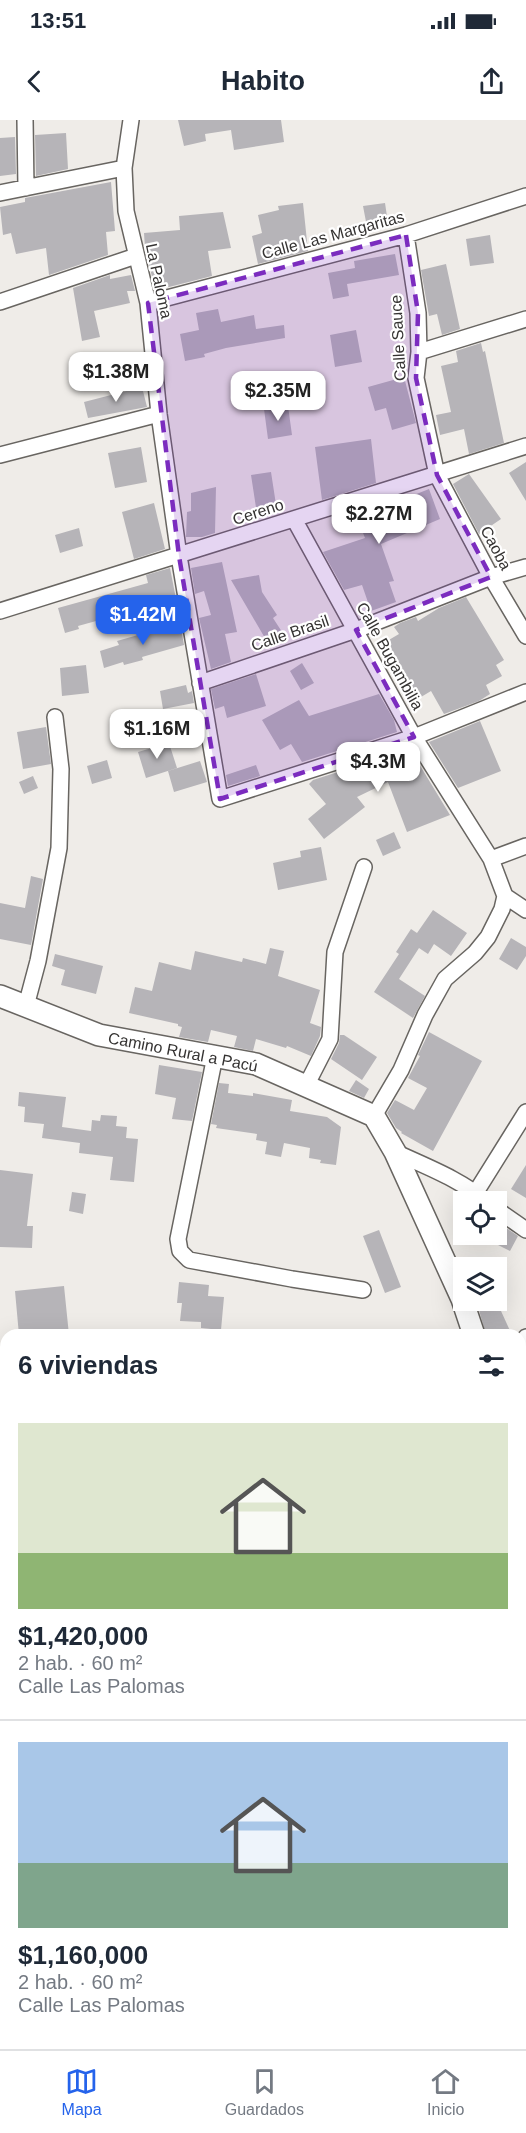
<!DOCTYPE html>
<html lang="es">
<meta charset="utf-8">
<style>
:root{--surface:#fff;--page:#f2f2f3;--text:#1f2937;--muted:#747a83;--line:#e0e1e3;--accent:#2563eb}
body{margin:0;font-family:Helvetica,sans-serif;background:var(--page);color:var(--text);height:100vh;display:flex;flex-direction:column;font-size:22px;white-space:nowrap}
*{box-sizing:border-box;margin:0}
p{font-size:20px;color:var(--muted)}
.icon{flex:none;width:33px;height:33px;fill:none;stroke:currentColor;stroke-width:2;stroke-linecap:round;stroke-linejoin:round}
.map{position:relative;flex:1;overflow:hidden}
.sheet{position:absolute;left:0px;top:1209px;width:526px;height:720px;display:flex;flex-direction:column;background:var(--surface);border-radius:18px 18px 0 0;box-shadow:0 6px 24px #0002}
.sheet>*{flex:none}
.fabs{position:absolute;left:453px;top:1071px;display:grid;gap:12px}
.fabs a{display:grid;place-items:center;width:54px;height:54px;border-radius:0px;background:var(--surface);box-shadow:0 6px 24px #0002;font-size:30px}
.price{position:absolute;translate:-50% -51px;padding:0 14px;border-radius:12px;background:#fff;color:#222;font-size:20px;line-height:39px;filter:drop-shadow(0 2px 3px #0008)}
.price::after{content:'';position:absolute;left:50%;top:36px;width:18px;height:14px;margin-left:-9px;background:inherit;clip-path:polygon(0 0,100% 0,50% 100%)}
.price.current{background:var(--accent);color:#fff}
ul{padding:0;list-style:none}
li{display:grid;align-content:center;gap:12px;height:318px;padding:0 18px}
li+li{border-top:2px solid var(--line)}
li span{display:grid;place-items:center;height:186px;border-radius:0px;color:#555}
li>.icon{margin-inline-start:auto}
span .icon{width:108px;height:108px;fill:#fffc;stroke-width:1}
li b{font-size:26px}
h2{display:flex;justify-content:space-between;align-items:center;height:72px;padding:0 18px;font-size:26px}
.status{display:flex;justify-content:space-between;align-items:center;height:42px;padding:0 30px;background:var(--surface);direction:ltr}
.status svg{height:16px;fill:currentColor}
header{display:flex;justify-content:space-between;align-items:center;height:78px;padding:0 18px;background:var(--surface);font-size:27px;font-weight:600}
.menu{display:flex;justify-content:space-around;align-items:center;height:84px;border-top:2px solid var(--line);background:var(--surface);font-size:16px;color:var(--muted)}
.menu a{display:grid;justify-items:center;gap:3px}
.menu .current{color:var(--accent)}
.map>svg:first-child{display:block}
.building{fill:#b6b4b8}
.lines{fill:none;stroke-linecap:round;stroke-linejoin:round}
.street-casing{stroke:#686561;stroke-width:18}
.secondary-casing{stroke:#686561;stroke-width:24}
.street{stroke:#fff;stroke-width:15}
.secondary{stroke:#fff;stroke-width:21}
.marked{fill:#7b2cbf;fill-opacity:0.2;stroke:#7b2cbf;stroke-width:4.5;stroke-dasharray:12 8;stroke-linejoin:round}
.labels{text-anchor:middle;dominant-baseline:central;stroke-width:4.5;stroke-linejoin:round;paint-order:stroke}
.street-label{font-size:16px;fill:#353332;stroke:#fff}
</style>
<div class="status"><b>13:51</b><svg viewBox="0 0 49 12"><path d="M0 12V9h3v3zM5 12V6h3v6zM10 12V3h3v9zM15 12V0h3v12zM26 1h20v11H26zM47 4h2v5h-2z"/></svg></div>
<header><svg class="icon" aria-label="back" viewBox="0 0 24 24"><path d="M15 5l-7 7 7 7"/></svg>Habito<svg class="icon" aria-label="share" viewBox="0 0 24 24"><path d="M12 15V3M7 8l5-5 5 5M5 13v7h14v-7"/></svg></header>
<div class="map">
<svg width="526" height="1929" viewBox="0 0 526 1929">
<rect width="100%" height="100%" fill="#efece8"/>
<path class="building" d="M178,0H281L284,22L234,30L231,10L205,14L206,21L184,26Z
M66,13L68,49L36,56L35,15Z
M15,17L16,54L0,56V18Z
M111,62L115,111L106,112L108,135L49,155L46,128L16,134L11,113L3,115L0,87L25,82V78Z
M303,83L308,131L258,144L252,116L262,113L258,95L279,90L278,86Z
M385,83L388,103L367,107L363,86Z
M223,92L231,128L208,131L212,156L169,167L155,169L145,128L144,113L180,110L179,96Z
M490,115L494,143L470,146L466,119Z
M395,134L399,155L347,164L349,176L333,179L328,153L355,148L354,141Z
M446,144L460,209L442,215L437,194L429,196L421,150Z
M110,155V159L131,155L135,171H127L130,183L94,191L100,217L82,221L73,168Z
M218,189L221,202L254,195L256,209L284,205L285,218L226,228L204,234L205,237L185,241L180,214L199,210L196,193Z
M356,210L362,242L335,247L330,215Z
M481,223L483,232L485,231L504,323L469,334L464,309L440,315L436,295L451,292L441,246L458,242L456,231Z
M404,257L416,303L392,310L386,288L375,291L368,267Z
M142,267L147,287L88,298L84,282Z
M288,286L292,315L268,319L264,289Z
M371,319L376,363L322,380L315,327Z
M141,327L147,362L115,368L108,333Z
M526,342V381L509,353Z
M271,352L277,391L257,394L251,355Z
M469,354L501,399L479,414L453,364Z
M216,367L215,413L202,417H186L187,392L191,391V373Z
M429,369L440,399L381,424L394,461L389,462L396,482L371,491L362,465L344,470L323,432L365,418L354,390L379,382V386L403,376L404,379Z
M154,383L165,429L134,439L122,392Z
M79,408L83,426L60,433L55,415Z
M222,442L237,512L225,514L231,542L211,549L199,498L211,495L204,471L195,474L191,448Z
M170,448L176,479L78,506L79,509L65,513L58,488L148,463L146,455Z
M259,455L262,472L277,495L273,498L284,515L269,525L231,460Z
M466,477L504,540L496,545L502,556L486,565L490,574L479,581L444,594L431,571L416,580L382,524L399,514L394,507L400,503L416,497L418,501L439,488Z
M180,503L184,525L142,537L143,540L124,545L123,542L104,548L100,531L119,525L117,521Z
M302,543L314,563L301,570L290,551Z
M86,545L89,573L62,576L60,548Z
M256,554L266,586L227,598L224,586L215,589L211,569Z
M186,565L188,573L192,571L194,583L163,589L160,571Z
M379,574L394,600L397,612L302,642L291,624L280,630L262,600L299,580L309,596Z
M480,601L501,651L458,668L429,622Z
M46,607L51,644L23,649L17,612Z
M169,623L177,648L146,658L138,632Z
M410,629L450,695L407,712L388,662L357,677L365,687L324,719L308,699L326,684L309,664L313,660Z
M107,640L112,658L92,664L87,646Z
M200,641L207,662L174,672L168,651Z
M256,645L260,656L228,666L226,655Z
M33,656L38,668L24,674L19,662Z
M394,712L401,728L383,736L376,720Z
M321,727L327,760L278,770L273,743L301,737L300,731Z
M31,756L43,759L31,825L0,819V783L25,788Z
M433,790L467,813L451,836L434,824L428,834L419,828L399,859L425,876L413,898L374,872L399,834L396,832L411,809L417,813Z
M511,818L526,827V836L517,850L499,839Z
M270,828L284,831L278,856L320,870L310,903L321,907L320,916L311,936L287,926L286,928L256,919L253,931L234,927L237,916L211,910L208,922L179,917L182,907L178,906V904L129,893L135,867L152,871L159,842L191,850L195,831L242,842L243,838L266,844Z
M55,834L103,846L96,874L61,865L65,850L52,846Z
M429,912L482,941L433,1031L401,1013L402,1012L396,1008L387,993L395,980L414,990L427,968L408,958L420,936L418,935Z
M340,915H344L377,937L362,960L331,939L339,923Z
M159,945L202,952L192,1001L172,999L176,978L155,974Z
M356,960L369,969L364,978L349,971Z
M219,963L229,964L228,973L253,976V973L292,980L290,991L327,997L341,1007L336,1045L320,1043L321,1040L309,1038L310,1028L284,1023L281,1037L265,1034L267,1022L256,1020L257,1014L216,1008L217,1005L211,1004Z
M19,972L66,977L62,1007L91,1011L92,1000L100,1001L101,995L117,996L116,1006L127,1007L126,1018L138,1019L134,1062L110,1060L113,1037L79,1033L80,1023L42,1018L44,1004L24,1002L25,987L18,986Z
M526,1045V1078L511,1069Z
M0,1050L33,1054L27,1106H33L32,1128L0,1127Z
M72,1072L86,1074L83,1094L69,1091Z
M496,1101L518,1116L510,1131L496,1124Z
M379,1110L401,1167L385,1173L363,1116Z
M179,1162L209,1165L208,1176L224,1177L221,1210L201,1208V1202L180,1201L182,1183H177Z
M64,1166L69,1215H19L15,1171Z
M481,1180H496L512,1215H486L477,1183Z"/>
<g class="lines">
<g class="street-casing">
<path id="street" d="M25,0L26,68
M131,0L124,48L126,91L148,183L159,294L179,436L220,679L414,617L526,572
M0,73L124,48
M406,115L418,193L419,232L416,258L437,355L491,457L526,516
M0,182L136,136
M148,183L406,115L526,76
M419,232L526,199
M0,335L159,294
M294,399L414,617L491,739L505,776L502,789L488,817L475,833L445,859L425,895L401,950L374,996
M0,491L526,326
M200,563L356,510L491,457L526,447
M491,739L526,726
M505,776L526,790
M26,886L38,841L59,728L61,649L55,597
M215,936L178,1119L180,1131L189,1140L292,1159L363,1170
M306,966L330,919L335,832L364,747
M395,1032C427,1047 460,1059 487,1082
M476,1072L526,992
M496,1089L526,1110
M520,1226L526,1217
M520,1259L526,1262"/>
</g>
<g class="secondary-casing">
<path id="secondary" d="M0,876L99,915L256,944L374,996L395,1032L462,1179L474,1215
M380,1929L381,1923"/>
</g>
<use href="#street" class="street"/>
<use href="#secondary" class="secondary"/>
</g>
<path class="marked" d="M406,115L418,193L416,258L437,355L491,457L356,510L414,617L220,679L179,436L148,183Z"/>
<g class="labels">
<g class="street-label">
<text transform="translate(333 115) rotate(-15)">Calle Las Margaritas</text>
<text transform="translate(159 161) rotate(78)">La Paloma</text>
<text transform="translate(398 218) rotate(-93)">Calle Sauce</text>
<text transform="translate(258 392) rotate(-18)">Cereno</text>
<text transform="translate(496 428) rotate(62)">Caoba</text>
<text transform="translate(290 513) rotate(-19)">Calle Brasil</text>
<text transform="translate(390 536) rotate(61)">Calle Bugambilia</text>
<text transform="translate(183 932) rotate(11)">Camino Rural a Pacú</text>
</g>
</g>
</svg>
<div class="fabs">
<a><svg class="icon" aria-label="locate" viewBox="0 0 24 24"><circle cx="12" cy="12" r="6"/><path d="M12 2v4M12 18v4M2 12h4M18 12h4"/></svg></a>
<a><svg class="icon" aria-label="layers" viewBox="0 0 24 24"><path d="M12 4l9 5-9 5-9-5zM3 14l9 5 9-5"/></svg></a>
</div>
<b class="price" style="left:116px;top:283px">$1.38M</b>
<b class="price" style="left:278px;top:302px">$2.35M</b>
<b class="price" style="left:379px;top:425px">$2.27M</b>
<b class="price current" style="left:143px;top:526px">$1.42M</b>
<b class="price" style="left:157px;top:640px">$1.16M</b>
<b class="price" style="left:378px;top:673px">$4.3M</b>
<section class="sheet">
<h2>6 viviendas<svg class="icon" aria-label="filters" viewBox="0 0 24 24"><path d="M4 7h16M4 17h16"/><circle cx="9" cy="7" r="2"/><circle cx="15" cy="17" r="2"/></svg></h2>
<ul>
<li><span style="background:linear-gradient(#dfe7d0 70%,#8fb573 0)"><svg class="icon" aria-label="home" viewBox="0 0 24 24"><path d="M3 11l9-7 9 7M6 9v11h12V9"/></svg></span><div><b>$1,420,000</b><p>2 hab. · 60 m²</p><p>Calle Las Palomas</p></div></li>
<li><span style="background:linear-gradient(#a9c7e8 65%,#7fa58c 0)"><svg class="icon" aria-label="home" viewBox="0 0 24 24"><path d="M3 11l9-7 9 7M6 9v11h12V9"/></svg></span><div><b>$1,160,000</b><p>2 hab. · 60 m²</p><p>Calle Las Palomas</p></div></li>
</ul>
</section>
</div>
<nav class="menu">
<a class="current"><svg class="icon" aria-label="map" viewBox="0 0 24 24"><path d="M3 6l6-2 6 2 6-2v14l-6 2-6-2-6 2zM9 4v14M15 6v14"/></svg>Mapa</a>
<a><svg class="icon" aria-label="saved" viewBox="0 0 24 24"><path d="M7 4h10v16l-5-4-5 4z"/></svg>Guardados</a>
<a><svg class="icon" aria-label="home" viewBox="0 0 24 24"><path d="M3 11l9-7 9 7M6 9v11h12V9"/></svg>Inicio</a>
</nav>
